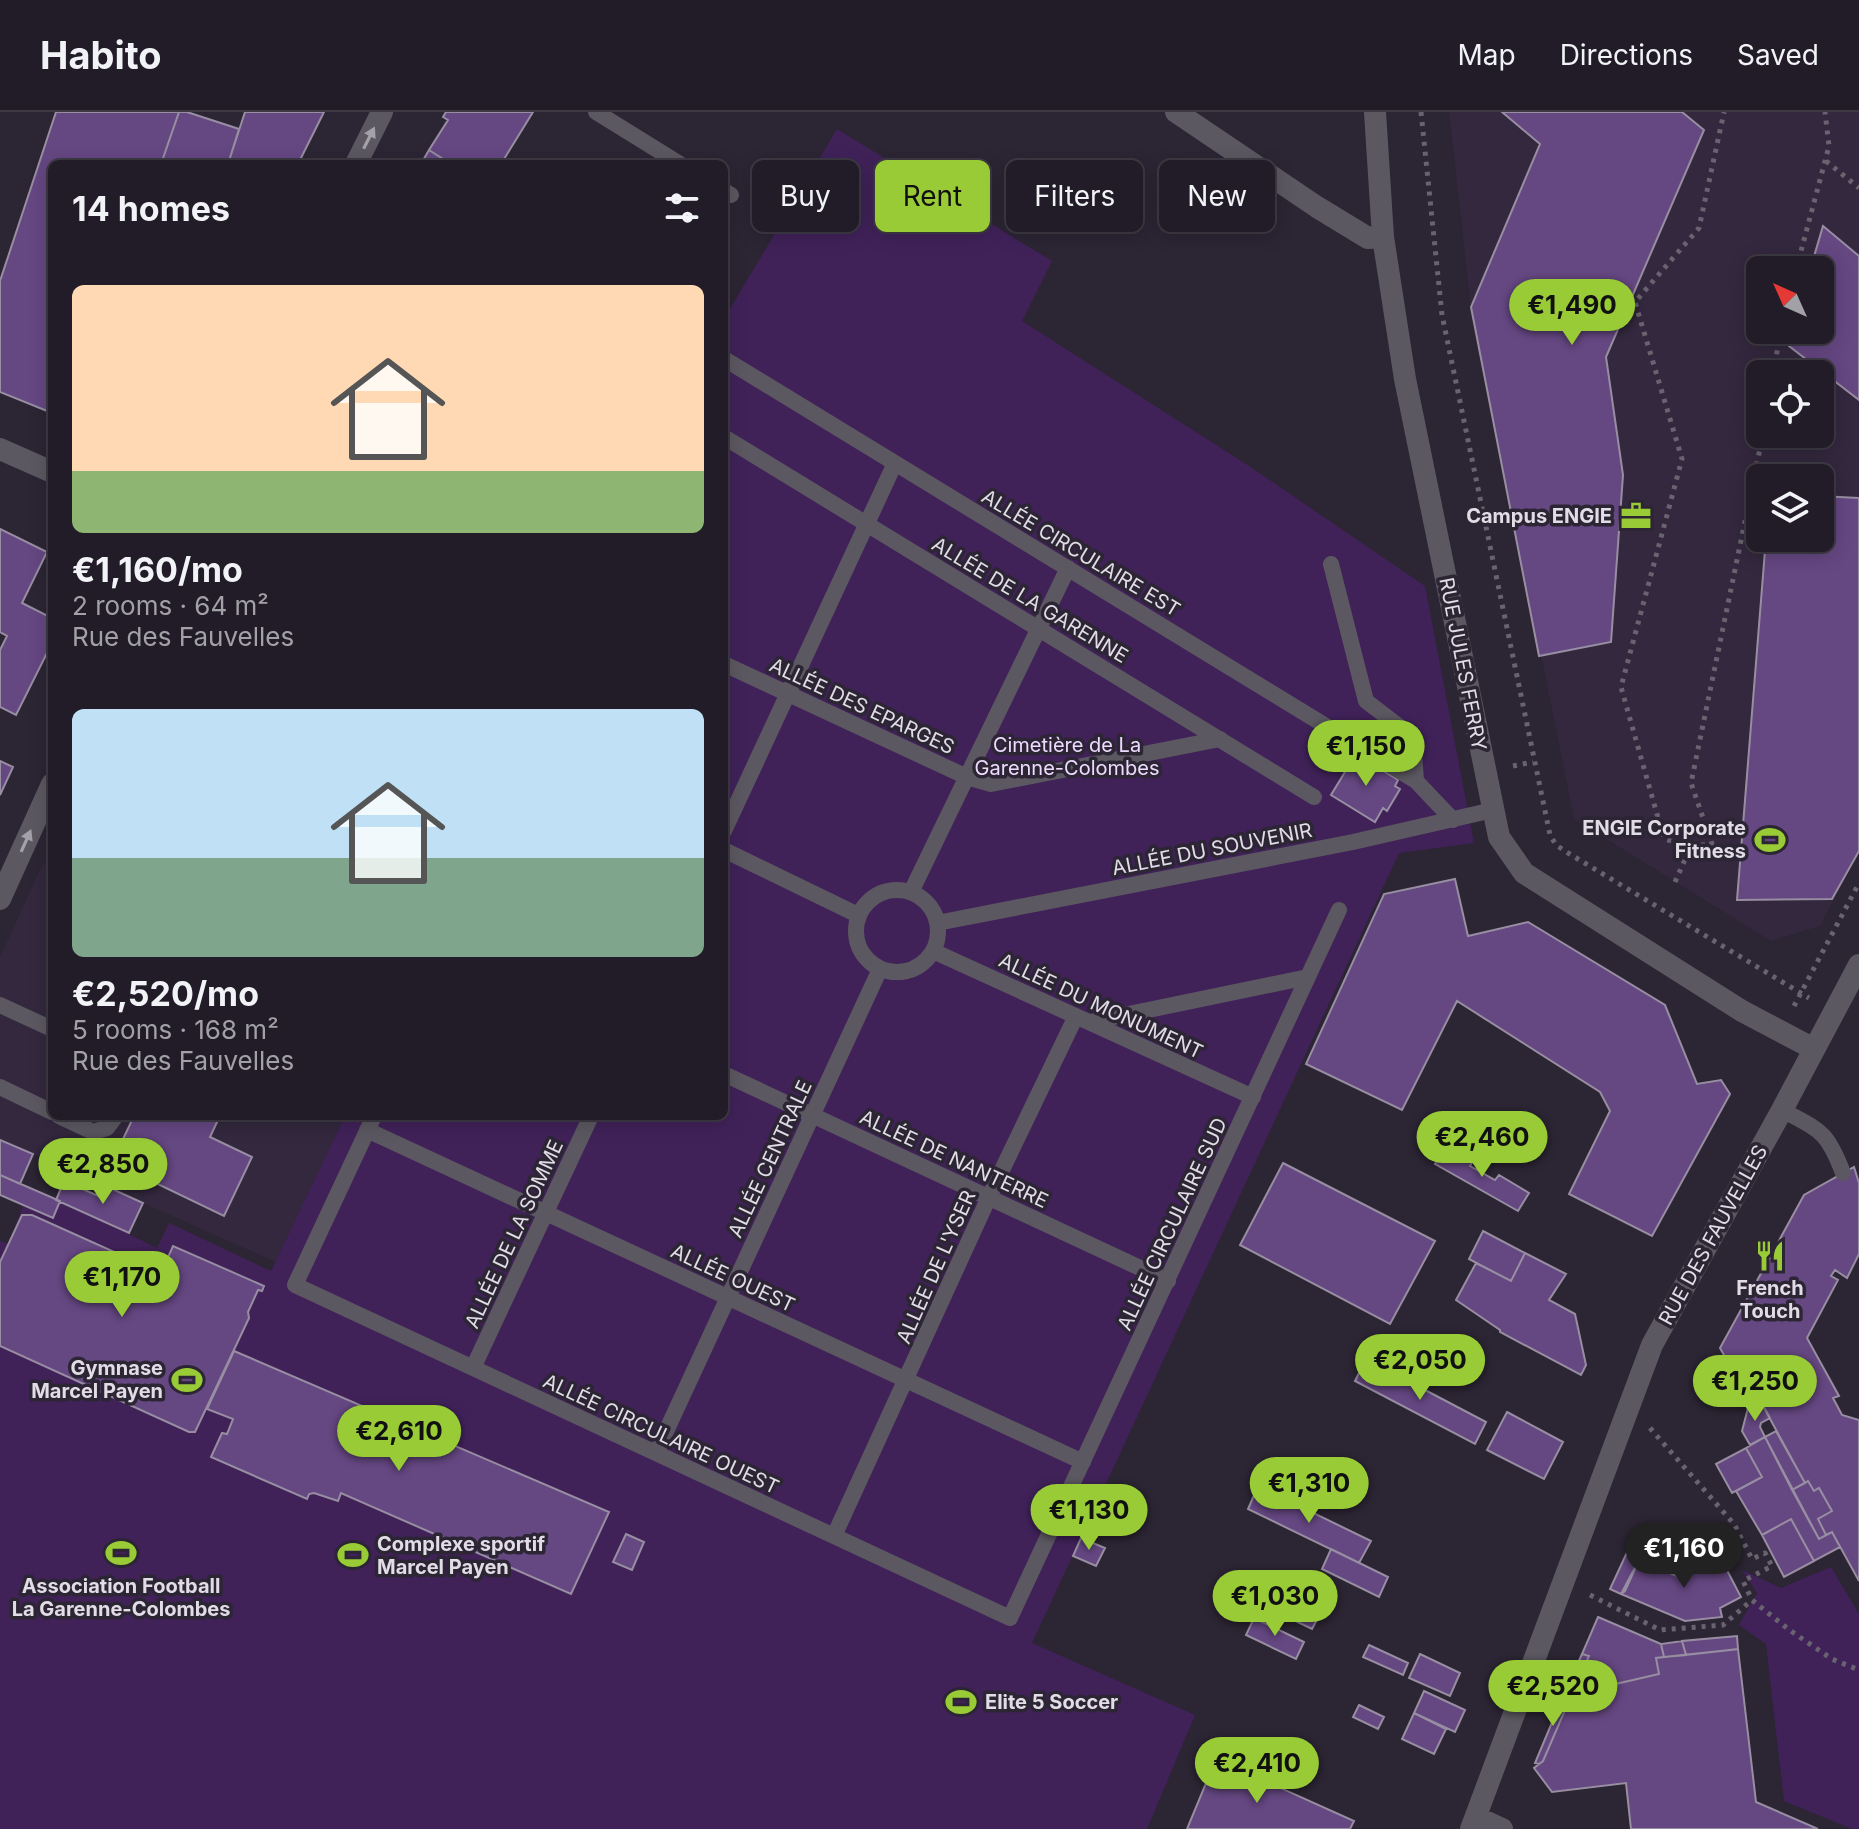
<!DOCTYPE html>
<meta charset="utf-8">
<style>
:root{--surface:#211c27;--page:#2d2933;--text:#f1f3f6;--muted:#a2a1a7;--line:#3e3a44;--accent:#99cb36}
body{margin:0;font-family:Inter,sans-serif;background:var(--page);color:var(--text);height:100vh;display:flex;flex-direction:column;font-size:30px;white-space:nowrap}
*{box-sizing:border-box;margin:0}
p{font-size:26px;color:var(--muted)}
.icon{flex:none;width:44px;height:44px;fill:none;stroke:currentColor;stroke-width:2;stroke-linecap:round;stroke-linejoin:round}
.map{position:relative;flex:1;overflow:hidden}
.drawer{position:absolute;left:48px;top:48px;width:680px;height:960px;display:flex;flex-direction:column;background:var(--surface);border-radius:12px;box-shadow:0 4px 20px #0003,0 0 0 2px var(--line)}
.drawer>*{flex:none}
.guide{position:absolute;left:752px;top:48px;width:760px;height:72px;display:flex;gap:16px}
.needle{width:52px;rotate:315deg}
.controls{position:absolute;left:1746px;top:144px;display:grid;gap:16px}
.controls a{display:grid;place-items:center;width:88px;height:88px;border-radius:12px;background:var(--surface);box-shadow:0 4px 20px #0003,0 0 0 2px var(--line);font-size:40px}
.price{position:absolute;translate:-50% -68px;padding:0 18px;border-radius:28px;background:var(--accent);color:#111;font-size:26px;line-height:52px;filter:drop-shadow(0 2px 4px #0008)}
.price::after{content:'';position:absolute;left:50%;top:48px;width:24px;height:18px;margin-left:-12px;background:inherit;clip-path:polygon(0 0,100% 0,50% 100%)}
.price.current{background:#222;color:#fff}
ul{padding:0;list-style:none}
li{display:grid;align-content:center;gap:16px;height:424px;padding:0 24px}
li span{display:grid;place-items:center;height:248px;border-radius:12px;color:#555}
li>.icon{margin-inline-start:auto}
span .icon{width:144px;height:144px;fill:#fffc;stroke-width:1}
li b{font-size:34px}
h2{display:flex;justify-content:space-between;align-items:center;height:96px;padding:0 24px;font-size:34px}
.pill{padding:0 28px;border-radius:12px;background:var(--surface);box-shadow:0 4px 20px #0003,0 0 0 2px var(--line);font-size:28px;line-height:72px}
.pill.current{background:var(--accent);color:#111}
header{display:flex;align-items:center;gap:48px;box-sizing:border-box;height:112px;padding:0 40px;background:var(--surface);border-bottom:2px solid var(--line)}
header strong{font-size:38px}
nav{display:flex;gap:44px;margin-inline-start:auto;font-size:28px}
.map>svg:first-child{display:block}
.built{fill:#33283e;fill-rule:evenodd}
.green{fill:#402259}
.building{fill:#654782;stroke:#988ea2;stroke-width:2}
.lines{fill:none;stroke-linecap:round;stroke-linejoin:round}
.path{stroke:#696370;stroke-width:5;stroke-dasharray:4 6;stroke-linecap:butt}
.service{stroke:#5c5861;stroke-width:16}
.minor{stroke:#5c5861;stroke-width:22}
.oneway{fill:#a5a1aa}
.labels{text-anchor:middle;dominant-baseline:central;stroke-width:7;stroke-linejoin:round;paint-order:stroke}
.poi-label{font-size:20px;font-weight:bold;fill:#e1dce6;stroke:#2c2534;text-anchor:end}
.street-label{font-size:20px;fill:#e1dce6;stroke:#2c2534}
.park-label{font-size:20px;fill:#ecdbff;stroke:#2c2534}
</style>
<header>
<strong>Habito</strong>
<nav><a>Map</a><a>Directions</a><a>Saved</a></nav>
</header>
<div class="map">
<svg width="1859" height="1717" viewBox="0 0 1859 1717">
<rect width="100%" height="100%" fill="#2c2534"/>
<path class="built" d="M1449,0H1859V739L1820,814L1771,829L1574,707L1471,195ZM1760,158H1820V218H1760ZM1760,262H1820V322H1760ZM1760,366H1820V426H1760Z
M43,751L52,755V1004H345L276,1150L0,1028V845Z"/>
<path class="green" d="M837,17L1052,149L1022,209L1246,352L1425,474L1474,731L1399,741L1032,1531L1195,1603L1147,1717H0V1129L8,1132L23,1094L53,1106L60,1089L157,1136L169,1111L271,1159L345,1004H724V207Z
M1831,1455L1859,1502V1717H1852L1784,1689L1766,1532L1739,1513L1757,1481L1742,1458L1781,1476Z"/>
<path class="building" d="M56,0H179L161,52H52V301L0,280V169Z
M179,0H187L239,17L228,52H161Z
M245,0H324L298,52H228Z
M446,0H533L501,52H451L429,38L448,8L443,5Z
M1502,0H1682L1704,18L1606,245L1623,363L1611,530L1539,544L1471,195L1540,32Z
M429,38L451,52H421Z
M1823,114L1859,144V288L1789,234L1793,218H1820V158H1810Z
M1820,384L1859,386V739L1832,787L1737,788L1766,426H1820Z
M0,417L47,440L22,491L52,506V531L16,603L0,595V538L7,524L0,520Z
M1356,642L1398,668L1395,674L1400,677L1387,699L1383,696L1375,710L1331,683Z
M0,649L13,655L0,683Z
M1455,767L1468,824L1528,810L1665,893L1697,972L1721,968L1730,982L1652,1124L1569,1082L1610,999L1600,980L1457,889L1402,998L1306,952L1384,782Z
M134,1004H167L178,1009L181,1004H209L218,1008L210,1025L252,1045L224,1104L112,1050Z
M0,1028L33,1042L20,1072L0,1063Z
M1447,1033L1473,1049L1470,1054L1495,1068L1499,1063L1529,1081L1518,1099L1435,1052Z
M1283,1051L1435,1129L1390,1212L1240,1133Z
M1854,1055L1859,1071V1142L1847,1166L1835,1158L1831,1164L1838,1168L1807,1226L1839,1284L1833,1286L1842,1303L1859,1308V1469L1832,1420L1826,1423L1818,1407L1832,1399L1819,1376L1814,1379L1808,1369L1805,1371L1757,1283L1749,1288L1720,1236L1804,1083Z
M0,1063L60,1089L53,1106L0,1083Z
M64,1069L103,1086L108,1075L143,1091L129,1121L56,1088Z
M22,1103H32L161,1161L173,1134L264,1174L262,1179L258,1178L248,1200L249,1206L195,1320H189L0,1234V1150Z
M1483,1119L1525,1141L1511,1169L1469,1147Z
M1525,1141L1566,1162L1549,1188L1575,1202L1586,1253L1581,1263L1500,1220V1218L1456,1188L1476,1151L1511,1169Z
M234,1239L609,1400L571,1482L341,1381L338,1389L314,1381L309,1382L307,1387L211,1345L222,1321L227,1322L233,1307L207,1297Z
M1366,1247L1486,1310L1475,1332L1355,1269Z
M1761,1289L1770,1306L1761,1311L1760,1315L1765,1325L1750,1333L1742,1319L1748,1296Z
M1507,1300L1563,1330L1544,1367L1487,1338Z
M1776,1319L1805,1371L1792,1378L1765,1325Z
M1765,1325L1819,1427L1832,1420L1840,1435L1814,1449L1791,1407L1762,1423L1736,1379L1762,1365L1746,1336Z
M1746,1336L1762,1365L1732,1381L1716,1352Z
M1808,1369L1814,1379L1819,1376L1832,1399L1818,1407L1826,1423L1819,1427L1792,1378Z
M1258,1374L1371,1429L1359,1451L1248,1397Z
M1791,1407L1814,1449L1784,1465L1762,1423Z
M626,1422L644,1430L632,1458L613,1450Z
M1081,1426L1105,1436L1096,1454L1073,1444Z
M1629,1436L1677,1456L1674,1463L1639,1448L1625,1479L1621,1482L1610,1477Z
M1331,1437L1388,1465L1379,1485L1322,1457Z
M1719,1443L1741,1485L1720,1496L1722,1505L1685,1509L1621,1482L1639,1448L1679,1465Z
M1296,1478L1325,1493L1312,1517L1283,1503Z
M1598,1505L1661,1532L1664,1545L1656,1546L1659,1562L1572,1582L1589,1544L1582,1542Z
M1254,1506L1304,1530L1296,1547L1246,1523Z
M1737,1524L1738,1537L1686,1543L1682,1529Z
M1682,1529L1686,1543L1664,1545L1661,1532Z
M1369,1533L1408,1551L1403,1563L1363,1545Z
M1738,1537L1756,1690L1818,1717H1631L1626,1671L1552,1680L1534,1656L1543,1649L1572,1582L1659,1562L1656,1546Z
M1420,1542L1460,1561L1450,1584L1409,1566Z
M1582,1542L1589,1544L1572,1582L1563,1584Z
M1424,1579L1465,1598L1455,1620L1414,1601Z
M1572,1582L1543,1649L1539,1652L1535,1651L1563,1584Z
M1359,1593L1384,1605L1378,1617L1353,1605Z
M1414,1601L1446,1617L1434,1642L1402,1627Z
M1216,1647L1354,1709L1350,1717H1187Z"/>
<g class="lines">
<path class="path" d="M1421,0L1442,203L1550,723L1556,733L1568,741L1809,886
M1826,49L1859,76
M1796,158L1829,34L1825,0
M1773,262L1781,218
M1513,654L1533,650
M1691,734L1712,732L1691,671L1763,322
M1675,770L1691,734L1664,727L1621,575L1682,347L1635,190L1699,116L1724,0
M1794,894L1859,771
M1650,1316L1734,1412L1752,1447L1765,1441L1772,1454L1743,1469L1752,1488L1788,1517L1832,1547L1859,1558
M1590,1483L1660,1518L1723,1513L1752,1488"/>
<path class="service" d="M596,0L680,52
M724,79L731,83
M724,252L726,248L1416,669L1453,708
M724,325L1314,685
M1331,452L1366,589L1413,625L1416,669
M724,552L967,665L991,672L1220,627
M724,719L895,351
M724,738L858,803
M856 819a41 41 0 1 1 82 0a41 41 0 1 1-82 0Z
M911,780L1068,456
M937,811L1353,730L1493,698
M933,839L1253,985
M0,893L52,917
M1090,910L1308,865
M724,962L1168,1169
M0,975L52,1000
M1782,998C1821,1019 1827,1019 1843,1061
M59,1004L93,1020L107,1016L116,1004
M374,1004L295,1173L1010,1506L1339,798
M367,1018L1083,1350
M473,1256L591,1004
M656,1341L880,857
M834,1424L989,1085L1076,904"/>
<path class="minor" d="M1176,0L1317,95L1368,126L1383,125
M1375,0L1383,125L1405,267L1499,725L1524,761L1742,899L1814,937
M356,52L382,0
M0,337L52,360
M0,787L52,672
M1476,1705L1502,1717
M1471,1717L1652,1233L1782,998L1859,853"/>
</g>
<defs><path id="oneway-solid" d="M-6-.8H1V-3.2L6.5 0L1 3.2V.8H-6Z" transform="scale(2)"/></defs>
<g class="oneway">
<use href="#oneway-solid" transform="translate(369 26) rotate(-63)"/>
<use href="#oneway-solid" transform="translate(26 729) rotate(-66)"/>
</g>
<defs>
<g id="office-bare" transform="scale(2.4)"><path d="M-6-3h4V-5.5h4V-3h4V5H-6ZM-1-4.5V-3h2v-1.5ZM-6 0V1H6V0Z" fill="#99cb36" stroke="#2c2534" stroke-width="2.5" paint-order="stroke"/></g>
<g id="stadium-bare" transform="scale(2.4)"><path d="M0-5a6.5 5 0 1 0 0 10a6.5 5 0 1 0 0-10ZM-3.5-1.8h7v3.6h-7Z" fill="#99cb36" stroke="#2c2534" stroke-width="2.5" paint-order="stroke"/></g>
<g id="restaurant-bare" transform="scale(2.4)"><path d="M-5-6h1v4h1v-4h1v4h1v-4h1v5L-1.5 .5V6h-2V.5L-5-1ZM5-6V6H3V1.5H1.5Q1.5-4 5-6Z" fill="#99cb36" stroke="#2c2534" stroke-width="2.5" paint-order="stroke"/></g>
</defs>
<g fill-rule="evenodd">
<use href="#office-bare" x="1636" y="404"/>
<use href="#stadium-bare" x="1770" y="728"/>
<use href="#restaurant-bare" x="1770" y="1144"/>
<use href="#stadium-bare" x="187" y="1268"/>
<use href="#stadium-bare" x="121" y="1441"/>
<use href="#stadium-bare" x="353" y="1443"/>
<use href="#stadium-bare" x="961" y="1590"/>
</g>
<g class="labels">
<g class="poi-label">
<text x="1612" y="404">Campus ENGIE</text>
<text x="1746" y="716">ENGIE Corporate<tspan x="1746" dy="23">Fitness</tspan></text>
<text x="1770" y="1176" text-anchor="middle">French<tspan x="1770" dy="23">Touch</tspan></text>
<text x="163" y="1256">Gymnase<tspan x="163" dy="23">Marcel Payen</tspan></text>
<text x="377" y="1432" text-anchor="start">Complexe sportif<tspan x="377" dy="23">Marcel Payen</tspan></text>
<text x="121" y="1474" text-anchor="middle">Association Football<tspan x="121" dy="23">La Garenne-Colombes</tspan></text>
<text x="985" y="1590" text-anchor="start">Elite 5 Soccer</text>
</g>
<g class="street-label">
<text transform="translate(1081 441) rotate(31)">ALLÉE CIRCULAIRE EST</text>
<text transform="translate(1030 488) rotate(31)">ALLÉE DE LA GARENNE</text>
<text transform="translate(1463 552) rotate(79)">RUE JULES FERRY</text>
<text transform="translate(862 594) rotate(25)">ALLÉE DES EPARGES</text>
<text transform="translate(1212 737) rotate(-11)">ALLÉE DU SOUVENIR</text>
<text transform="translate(1101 894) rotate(25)">ALLÉE DU MONUMENT</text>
<text transform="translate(770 1047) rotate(-65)">ALLÉE CENTRALE</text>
<text transform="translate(954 1047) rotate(25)">ALLÉE DE NANTERRE</text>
<text transform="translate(1172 1112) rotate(-65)">ALLÉE CIRCULAIRE SUD</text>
<text transform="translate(514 1122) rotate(-65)">ALLÉE DE LA SOMME</text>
<text transform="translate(1713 1123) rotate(-61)">RUE DES FAUVELLES</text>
<text transform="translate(936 1155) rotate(-66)">ALLÉE DE L'YSER</text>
<text transform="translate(733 1166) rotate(25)">ALLÉE OUEST</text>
<text transform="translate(661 1322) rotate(25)">ALLÉE CIRCULAIRE OUEST</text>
</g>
<g class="park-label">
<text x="1067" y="633">Cimetière de La<tspan x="1067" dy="23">Garenne-Colombes</tspan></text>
</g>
</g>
</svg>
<div class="controls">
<a><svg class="needle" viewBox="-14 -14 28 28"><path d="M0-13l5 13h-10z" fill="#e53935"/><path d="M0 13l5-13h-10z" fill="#a2a1a7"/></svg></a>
<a><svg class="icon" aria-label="locate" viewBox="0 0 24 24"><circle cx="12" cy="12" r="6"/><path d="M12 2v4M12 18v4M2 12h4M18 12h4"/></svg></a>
<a><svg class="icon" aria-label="layers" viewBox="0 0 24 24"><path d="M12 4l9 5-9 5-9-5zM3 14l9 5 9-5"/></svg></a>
</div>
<b class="price" style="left:1572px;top:235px">€1,490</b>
<b class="price" style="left:1366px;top:676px">€1,150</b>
<b class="price" style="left:1482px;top:1067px">€2,460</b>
<b class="price" style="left:103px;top:1094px">€2,850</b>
<b class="price" style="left:122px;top:1207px">€1,170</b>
<b class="price" style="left:1420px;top:1290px">€2,050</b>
<b class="price" style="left:1755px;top:1311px">€1,250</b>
<b class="price" style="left:399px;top:1361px">€2,610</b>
<b class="price" style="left:1309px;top:1413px">€1,310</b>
<b class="price" style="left:1089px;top:1440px">€1,130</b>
<b class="price current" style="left:1684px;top:1478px">€1,160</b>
<b class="price" style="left:1275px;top:1526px">€1,030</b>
<b class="price" style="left:1553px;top:1616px">€2,520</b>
<b class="price" style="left:1257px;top:1693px">€2,410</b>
<div class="guide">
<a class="pill">Buy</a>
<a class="pill current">Rent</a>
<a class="pill">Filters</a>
<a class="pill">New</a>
</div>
<section class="drawer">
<h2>14 homes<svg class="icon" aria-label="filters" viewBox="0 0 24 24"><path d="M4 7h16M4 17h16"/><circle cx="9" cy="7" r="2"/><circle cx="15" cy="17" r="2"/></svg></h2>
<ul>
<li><span style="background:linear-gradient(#ffd9b3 75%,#8fb573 0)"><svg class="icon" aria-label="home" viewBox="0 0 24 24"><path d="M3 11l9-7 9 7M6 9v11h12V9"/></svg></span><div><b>€1,160/mo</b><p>2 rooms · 64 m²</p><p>Rue des Fauvelles</p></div></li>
<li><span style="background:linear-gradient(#bfe0f5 60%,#7fa58c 0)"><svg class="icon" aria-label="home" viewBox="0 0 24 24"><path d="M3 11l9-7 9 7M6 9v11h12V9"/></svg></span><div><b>€2,520/mo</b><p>5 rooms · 168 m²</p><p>Rue des Fauvelles</p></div></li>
</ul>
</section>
</div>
